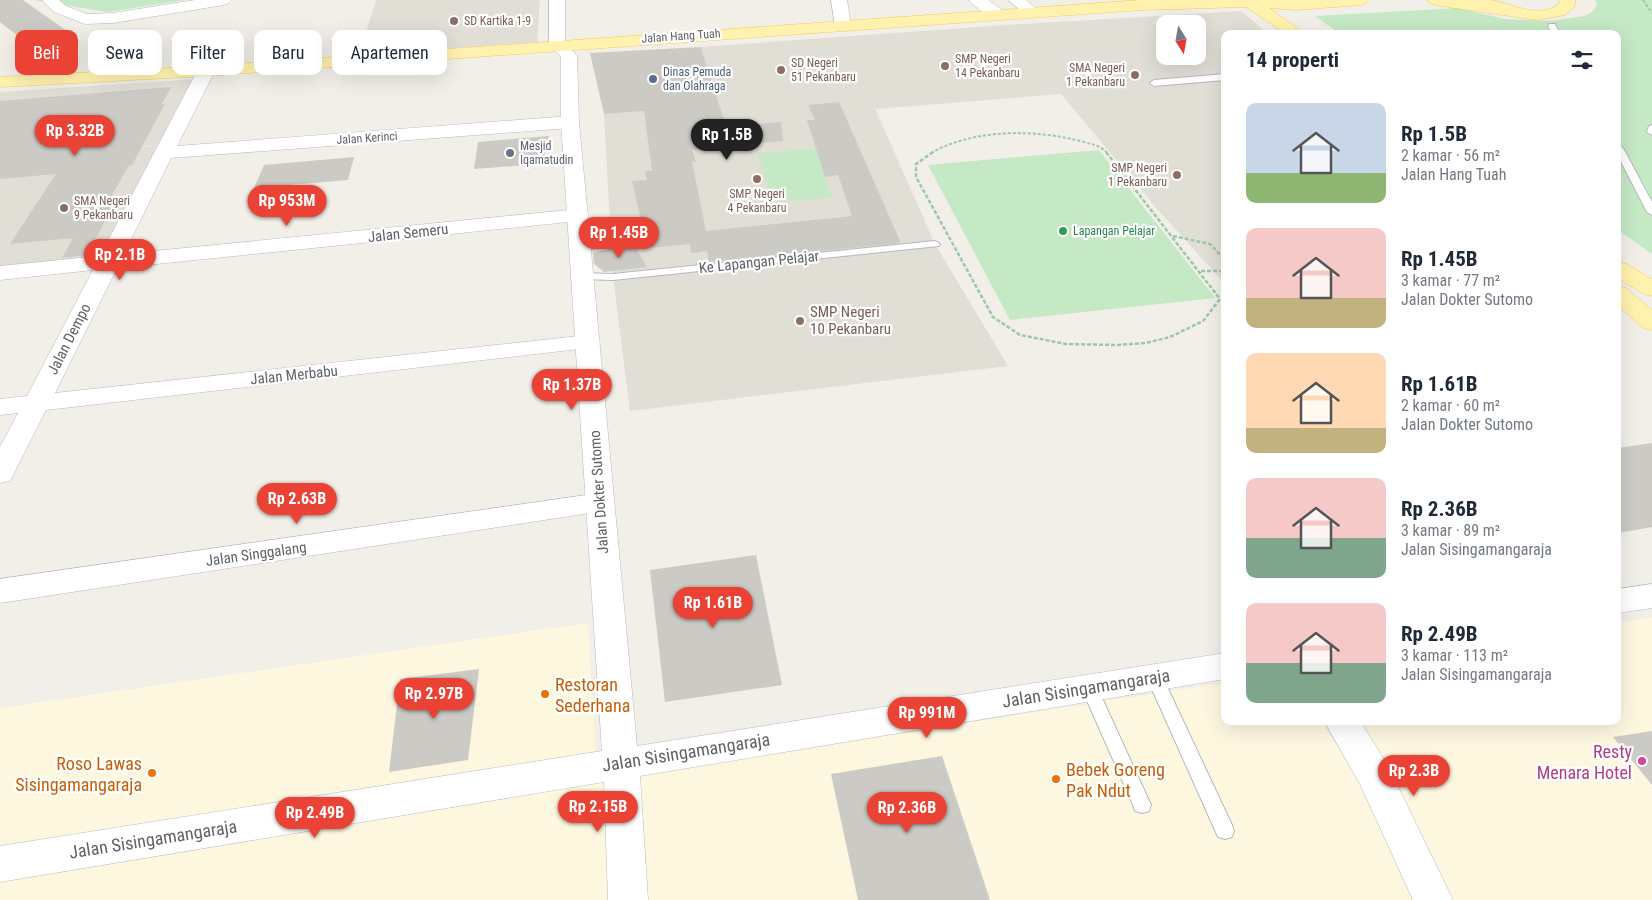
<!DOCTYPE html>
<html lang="id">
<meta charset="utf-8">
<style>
:root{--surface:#fff;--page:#f2f2f3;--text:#1f2937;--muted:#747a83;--accent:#ea4335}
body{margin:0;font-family:"Roboto Condensed",sans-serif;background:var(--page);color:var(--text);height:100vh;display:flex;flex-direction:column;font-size:19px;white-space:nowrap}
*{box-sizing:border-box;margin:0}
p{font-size:16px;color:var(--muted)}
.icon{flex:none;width:28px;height:28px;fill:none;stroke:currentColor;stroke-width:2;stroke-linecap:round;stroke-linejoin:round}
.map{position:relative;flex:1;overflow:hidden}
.details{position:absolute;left:1221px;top:30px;width:400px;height:695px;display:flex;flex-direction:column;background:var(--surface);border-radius:10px;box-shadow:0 5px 20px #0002}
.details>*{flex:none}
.banner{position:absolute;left:15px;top:30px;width:475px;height:45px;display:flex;gap:10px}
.needle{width:32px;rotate:169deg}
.fabs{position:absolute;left:1156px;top:15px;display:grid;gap:10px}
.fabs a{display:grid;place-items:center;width:50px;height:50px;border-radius:10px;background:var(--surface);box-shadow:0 5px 20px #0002;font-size:25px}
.price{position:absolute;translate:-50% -42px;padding:0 11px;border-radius:18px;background:var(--accent);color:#fff;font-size:16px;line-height:32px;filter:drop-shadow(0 1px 2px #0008)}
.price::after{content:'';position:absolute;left:50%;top:30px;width:15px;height:11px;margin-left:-8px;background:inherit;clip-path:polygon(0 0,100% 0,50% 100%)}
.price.active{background:#222;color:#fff}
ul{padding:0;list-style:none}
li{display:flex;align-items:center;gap:15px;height:125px;padding:0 25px}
li span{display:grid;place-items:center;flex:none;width:140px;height:100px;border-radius:10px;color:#555}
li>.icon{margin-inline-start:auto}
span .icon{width:60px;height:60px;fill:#fffc;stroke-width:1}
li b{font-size:21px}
h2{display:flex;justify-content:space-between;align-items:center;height:60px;padding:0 25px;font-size:21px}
.tag{padding:0 18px;border-radius:10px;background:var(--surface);box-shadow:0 5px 20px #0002;font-size:18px;line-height:45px}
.tag.active{background:var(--accent);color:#fff}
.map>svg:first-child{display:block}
.commercial{fill:#fef7e0}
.education{fill:#e1ded6;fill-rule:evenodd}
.green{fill:#c5e8c5}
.building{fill:#cccac5}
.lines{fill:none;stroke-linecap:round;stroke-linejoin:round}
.lane-casing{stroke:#b5b8bc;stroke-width:2}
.street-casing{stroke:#b5b8bc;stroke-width:1}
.secondary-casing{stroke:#b6babf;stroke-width:1}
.primary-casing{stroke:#f2c960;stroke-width:1}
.path-far1{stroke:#9cc7a9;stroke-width:2;stroke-dasharray:3 2;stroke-linecap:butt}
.path{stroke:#9cc7a9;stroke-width:2.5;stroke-dasharray:4 2;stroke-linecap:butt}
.lane{fill:#fff;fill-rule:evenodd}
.street{fill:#fff;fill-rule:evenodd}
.secondary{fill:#fff;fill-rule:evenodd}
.primary{fill:#fff2af;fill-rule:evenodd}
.education-dot{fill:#8d6e63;stroke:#fff;stroke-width:2}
.service-dot{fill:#5c6f8a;stroke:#fff;stroke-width:2}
.worship-dot{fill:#6b7280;stroke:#fff;stroke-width:2}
.leisure-dot{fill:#2e9e5b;stroke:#fff;stroke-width:2}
.food-dot{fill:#e8710a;stroke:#fff;stroke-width:2}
.hotel-dot{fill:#d1479c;stroke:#fff;stroke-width:2}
.labels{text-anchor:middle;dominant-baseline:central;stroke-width:4.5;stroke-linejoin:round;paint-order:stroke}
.far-education-label{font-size:12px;fill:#785e54;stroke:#fff;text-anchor:start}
.far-street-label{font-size:12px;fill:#5f6368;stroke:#fff}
.far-service-label{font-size:12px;fill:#4e5e75;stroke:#fff;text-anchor:start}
.far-worship-label{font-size:12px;fill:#5b616d;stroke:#fff;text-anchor:start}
.far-leisure-label{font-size:12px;fill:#27864d;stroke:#fff;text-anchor:start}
.street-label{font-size:15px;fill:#5f6368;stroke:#fff}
.education-label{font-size:15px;fill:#785e54;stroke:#fff;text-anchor:start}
.near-food-label{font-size:18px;fill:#c56008;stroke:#fff;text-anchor:start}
.near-street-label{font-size:18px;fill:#5f6368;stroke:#fff}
.near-hotel-label{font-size:18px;fill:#b23c85;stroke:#fff;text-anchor:end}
</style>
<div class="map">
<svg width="1652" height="900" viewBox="0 0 1652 900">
<rect width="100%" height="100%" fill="#f1efe8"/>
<path class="commercial" d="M1652,617V900H0V708L588,623L597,780L1225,683V721H1618V623Z"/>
<path class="education" d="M376,0H540L537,42L359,55Z
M1241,11L1268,34H1225V284L1158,210L1061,94L876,109L872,102L935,244L1008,366L630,411L613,277L604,114L719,105L701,47L1006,25ZM1165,24H1198V56H1165Z
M199,79L167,144L0,157V92Z
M161,145L103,257L0,266V160Z"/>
<path class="green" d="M33,0H185L107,12Z
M1595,0H1652V254L1618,230V34H1340L1315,16L1458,8L1505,19L1550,21L1585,16L1592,12L1597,5Z
M816,149L832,198L772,201L758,153Z
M1099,150L1215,298L1010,320L928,165Z"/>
<path class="building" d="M0,0H23L68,32L27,43L0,22Z
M701,47L726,127L781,122L783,141L692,150L696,162H692L706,231L852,216L838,175L825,177L807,120H815L808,105L839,102L901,243L709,262L707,251L691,253L690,244L639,249L634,225H642L632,181L647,180L645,171H652L644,111L604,114L590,53Z
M171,87L162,104H165L132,165H129L111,197L116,200L87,255L62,258L73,238L10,244L56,174L0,179V101Z
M549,136L542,164L474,169L478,142Z
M354,157L348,180L254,188L264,165Z
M633,243L647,267L604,272L594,264L593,253Z
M1652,443V527L1618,533V448Z
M756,555L782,685L665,702L650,570Z
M479,669L468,760L389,772L400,679Z
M1652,731V785L1613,737Z
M942,756L990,900H858L831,774Z"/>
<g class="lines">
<g class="lane-casing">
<path id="lane" d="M1549,24H1555L1560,34H1552L1548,26Z
M1225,74V80L1154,86L1150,83L1154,80Z
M1652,125V135L1647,132L1649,126Z
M1618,145L1623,148L1652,202V215L1647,212L1618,156Z
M935,241L940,244L939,246L613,280L582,279L576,276L582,273L613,274Z
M1155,671L1161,673L1163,678L1232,825L1234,831L1232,837L1225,839L1218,837L1147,678L1149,673Z
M1089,680L1095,682L1097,687L1151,805L1149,811L1142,813L1135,811L1133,805L1081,687L1083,682Z"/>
</g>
<g class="street-casing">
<path id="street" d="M42,0H59L66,6L87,14L113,13L195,0H232L229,3L224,5L113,23L85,24L54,12Z
M831,0H847L851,25L849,28H837L835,25Z
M969,0H988L1008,14L1006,17C994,20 976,9 969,0Z
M1008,0H1026L1040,12L1038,15H1026Z
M206,66L212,67L215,71L177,146L570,116L577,118L579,122L577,126L570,128L171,158L124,254L578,209L585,211L589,215L585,219L578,221L117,268L55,393L588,335L597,337L600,342L597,347L46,410L10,481L0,483V447L18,413L0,415V399L27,396L93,270L0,280V266L100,256L197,71L200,67Z
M600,493L610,496L614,503L610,510L0,603V579Z
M1324,721H1360L1387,764L1453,900H1413L1360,784Z"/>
</g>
<g class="secondary-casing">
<path id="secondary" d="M549,0H565V43L577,56L579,122L637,746L1225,653V679L640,776L648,900H608L604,782L0,882V846L602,751L561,122V57L549,44Z
M1652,584V608L1618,613V589Z"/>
</g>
<g class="primary-casing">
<path id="primary" d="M1142,0H1369L1366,3L1361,5L1296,10L1269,8L1305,34H1286L1246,7L1142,10L206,76L0,87V77L206,66Z
M1427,0C1446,0 1473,0 1491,0C1513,4 1538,19 1559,4V0H1575V6L1565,15L1537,20L1435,5L1430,3Z
M1618,262L1626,264L1652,279V296L1644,294L1618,278Z
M1618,286L1626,288L1652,310V330L1643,328L1618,305Z"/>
</g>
<path class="path-far1" d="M1643,0L1652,13
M931,153C973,129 1034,129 1080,141C1091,144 1100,145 1107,153"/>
<path class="path" d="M933,152L916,164V177L993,317L1020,335L1066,344L1116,345L1146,343L1170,337L1203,321L1220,299L1106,152
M1173,236L1210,244L1225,260
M1201,271H1225"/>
<use href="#lane" class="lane"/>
<use href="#street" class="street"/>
<use href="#secondary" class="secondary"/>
<use href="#primary" class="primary"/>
</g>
<g class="education-dot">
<circle cx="454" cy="21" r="5"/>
<circle cx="945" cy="66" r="5"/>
<circle cx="781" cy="70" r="5"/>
<circle cx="1135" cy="75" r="5"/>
<circle cx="1177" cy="175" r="5"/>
<circle cx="757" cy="179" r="5"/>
<circle cx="64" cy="208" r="5"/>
<circle cx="800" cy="321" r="5"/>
</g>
<circle class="service-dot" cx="653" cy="79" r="5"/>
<circle class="worship-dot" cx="510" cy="153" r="5"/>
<circle class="leisure-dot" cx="1063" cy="231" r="5"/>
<g class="food-dot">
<circle cx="545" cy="694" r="5"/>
<circle cx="152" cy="773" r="5"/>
<circle cx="1056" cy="779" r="5"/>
</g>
<circle class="hotel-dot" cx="1642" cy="761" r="5"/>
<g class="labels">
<g class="far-education-label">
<text x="464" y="21">SD Kartika 1-9</text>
<text x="955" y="59">SMP Negeri<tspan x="955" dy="14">14 Pekanbaru</tspan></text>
<text x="791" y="63">SD Negeri<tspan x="791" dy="14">51 Pekanbaru</tspan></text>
<text x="1125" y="68" text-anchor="end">SMA Negeri<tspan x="1125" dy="14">1 Pekanbaru</tspan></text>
<text x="1167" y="168" text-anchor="end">SMP Negeri<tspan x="1167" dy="14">1 Pekanbaru</tspan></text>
<text x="757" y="194" text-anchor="middle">SMP Negeri<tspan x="757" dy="14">4 Pekanbaru</tspan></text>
<text x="74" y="201">SMA Negeri<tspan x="74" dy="14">9 Pekanbaru</tspan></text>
</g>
<g class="far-street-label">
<text transform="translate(681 36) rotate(-4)">Jalan Hang Tuah</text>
<text transform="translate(367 138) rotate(-4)">Jalan Kerinci</text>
</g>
<g class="far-service-label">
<text x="663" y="72">Dinas Pemuda<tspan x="663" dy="14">dan Olahraga</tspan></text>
</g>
<g class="far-worship-label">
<text x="520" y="146">Mesjid<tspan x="520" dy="14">Iqamatudin</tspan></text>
</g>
<g class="far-leisure-label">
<text x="1073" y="231">Lapangan Pelajar</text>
</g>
<g class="street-label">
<text transform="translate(408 233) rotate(-6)">Jalan Semeru</text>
<text transform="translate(759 262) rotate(-6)">Ke Lapangan Pelajar</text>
<text transform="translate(69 339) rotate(-63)">Jalan Dempo</text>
<text transform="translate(294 375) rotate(-6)">Jalan Merbabu</text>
<text transform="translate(599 492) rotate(-94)">Jalan Dokter Sutomo</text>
<text transform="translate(256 554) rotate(-8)">Jalan Singgalang</text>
</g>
<g class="education-label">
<text x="810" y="312">SMP Negeri<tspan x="810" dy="17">10 Pekanbaru</tspan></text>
</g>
<g class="near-food-label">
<text x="555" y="684">Restoran<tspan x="555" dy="21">Sederhana</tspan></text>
<text x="142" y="763" text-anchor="end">Roso Lawas<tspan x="142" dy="21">Sisingamangaraja</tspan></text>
<text x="1066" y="769">Bebek Goreng<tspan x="1066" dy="21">Pak Ndut</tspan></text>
</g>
<g class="near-street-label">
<text transform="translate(1086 688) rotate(-9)">Jalan Sisingamangaraja</text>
<text transform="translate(686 752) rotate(-9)">Jalan Sisingamangaraja</text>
<text transform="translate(153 839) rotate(-9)">Jalan Sisingamangaraja</text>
</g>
<g class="near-hotel-label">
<text x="1632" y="751">Resty<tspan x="1632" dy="21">Menara Hotel</tspan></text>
</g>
</g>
</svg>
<div class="fabs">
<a><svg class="needle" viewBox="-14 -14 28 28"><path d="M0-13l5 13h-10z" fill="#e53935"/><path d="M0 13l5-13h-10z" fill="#747a83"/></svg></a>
</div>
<b class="price" style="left:75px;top:157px">Rp 3.32B</b>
<b class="price active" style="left:727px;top:161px">Rp 1.5B</b>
<b class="price" style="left:287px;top:227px">Rp 953M</b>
<b class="price" style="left:619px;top:259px">Rp 1.45B</b>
<b class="price" style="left:120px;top:281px">Rp 2.1B</b>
<b class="price" style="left:572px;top:411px">Rp 1.37B</b>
<b class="price" style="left:297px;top:525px">Rp 2.63B</b>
<b class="price" style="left:713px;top:629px">Rp 1.61B</b>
<b class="price" style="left:434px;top:720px">Rp 2.97B</b>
<b class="price" style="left:927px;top:739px">Rp 991M</b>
<b class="price" style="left:1414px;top:797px">Rp 2.3B</b>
<b class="price" style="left:598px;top:833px">Rp 2.15B</b>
<b class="price" style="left:907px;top:834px">Rp 2.36B</b>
<b class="price" style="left:315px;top:839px">Rp 2.49B</b>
<div class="banner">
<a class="tag active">Beli</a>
<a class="tag">Sewa</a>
<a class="tag">Filter</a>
<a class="tag">Baru</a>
<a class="tag">Apartemen</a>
</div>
<section class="details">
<h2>14 properti<svg class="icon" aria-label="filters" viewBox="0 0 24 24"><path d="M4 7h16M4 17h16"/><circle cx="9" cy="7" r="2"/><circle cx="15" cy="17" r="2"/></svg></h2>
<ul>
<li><span style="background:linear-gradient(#c9d6e8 70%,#8fb573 0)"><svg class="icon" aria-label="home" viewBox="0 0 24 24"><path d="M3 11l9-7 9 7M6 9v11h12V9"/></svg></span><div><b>Rp 1.5B</b><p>2 kamar · 56 m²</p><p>Jalan Hang Tuah</p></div></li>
<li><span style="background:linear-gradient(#f6c9c9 70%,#c2b280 0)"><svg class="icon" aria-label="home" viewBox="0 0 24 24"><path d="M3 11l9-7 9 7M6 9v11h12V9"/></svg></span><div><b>Rp 1.45B</b><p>3 kamar · 77 m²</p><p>Jalan Dokter Sutomo</p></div></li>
<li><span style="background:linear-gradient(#ffd9b3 75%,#c2b280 0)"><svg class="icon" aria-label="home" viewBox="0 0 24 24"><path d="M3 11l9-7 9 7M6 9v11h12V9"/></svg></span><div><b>Rp 1.61B</b><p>2 kamar · 60 m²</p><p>Jalan Dokter Sutomo</p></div></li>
<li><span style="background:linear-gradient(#f6c9c9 60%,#7fa58c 0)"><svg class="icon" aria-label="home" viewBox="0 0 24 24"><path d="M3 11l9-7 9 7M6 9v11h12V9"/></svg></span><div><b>Rp 2.36B</b><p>3 kamar · 89 m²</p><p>Jalan Sisingamangaraja</p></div></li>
<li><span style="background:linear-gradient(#f6c9c9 60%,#7fa58c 0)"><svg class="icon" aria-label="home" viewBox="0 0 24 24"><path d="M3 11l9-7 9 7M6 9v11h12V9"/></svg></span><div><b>Rp 2.49B</b><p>3 kamar · 113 m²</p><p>Jalan Sisingamangaraja</p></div></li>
</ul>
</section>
</div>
